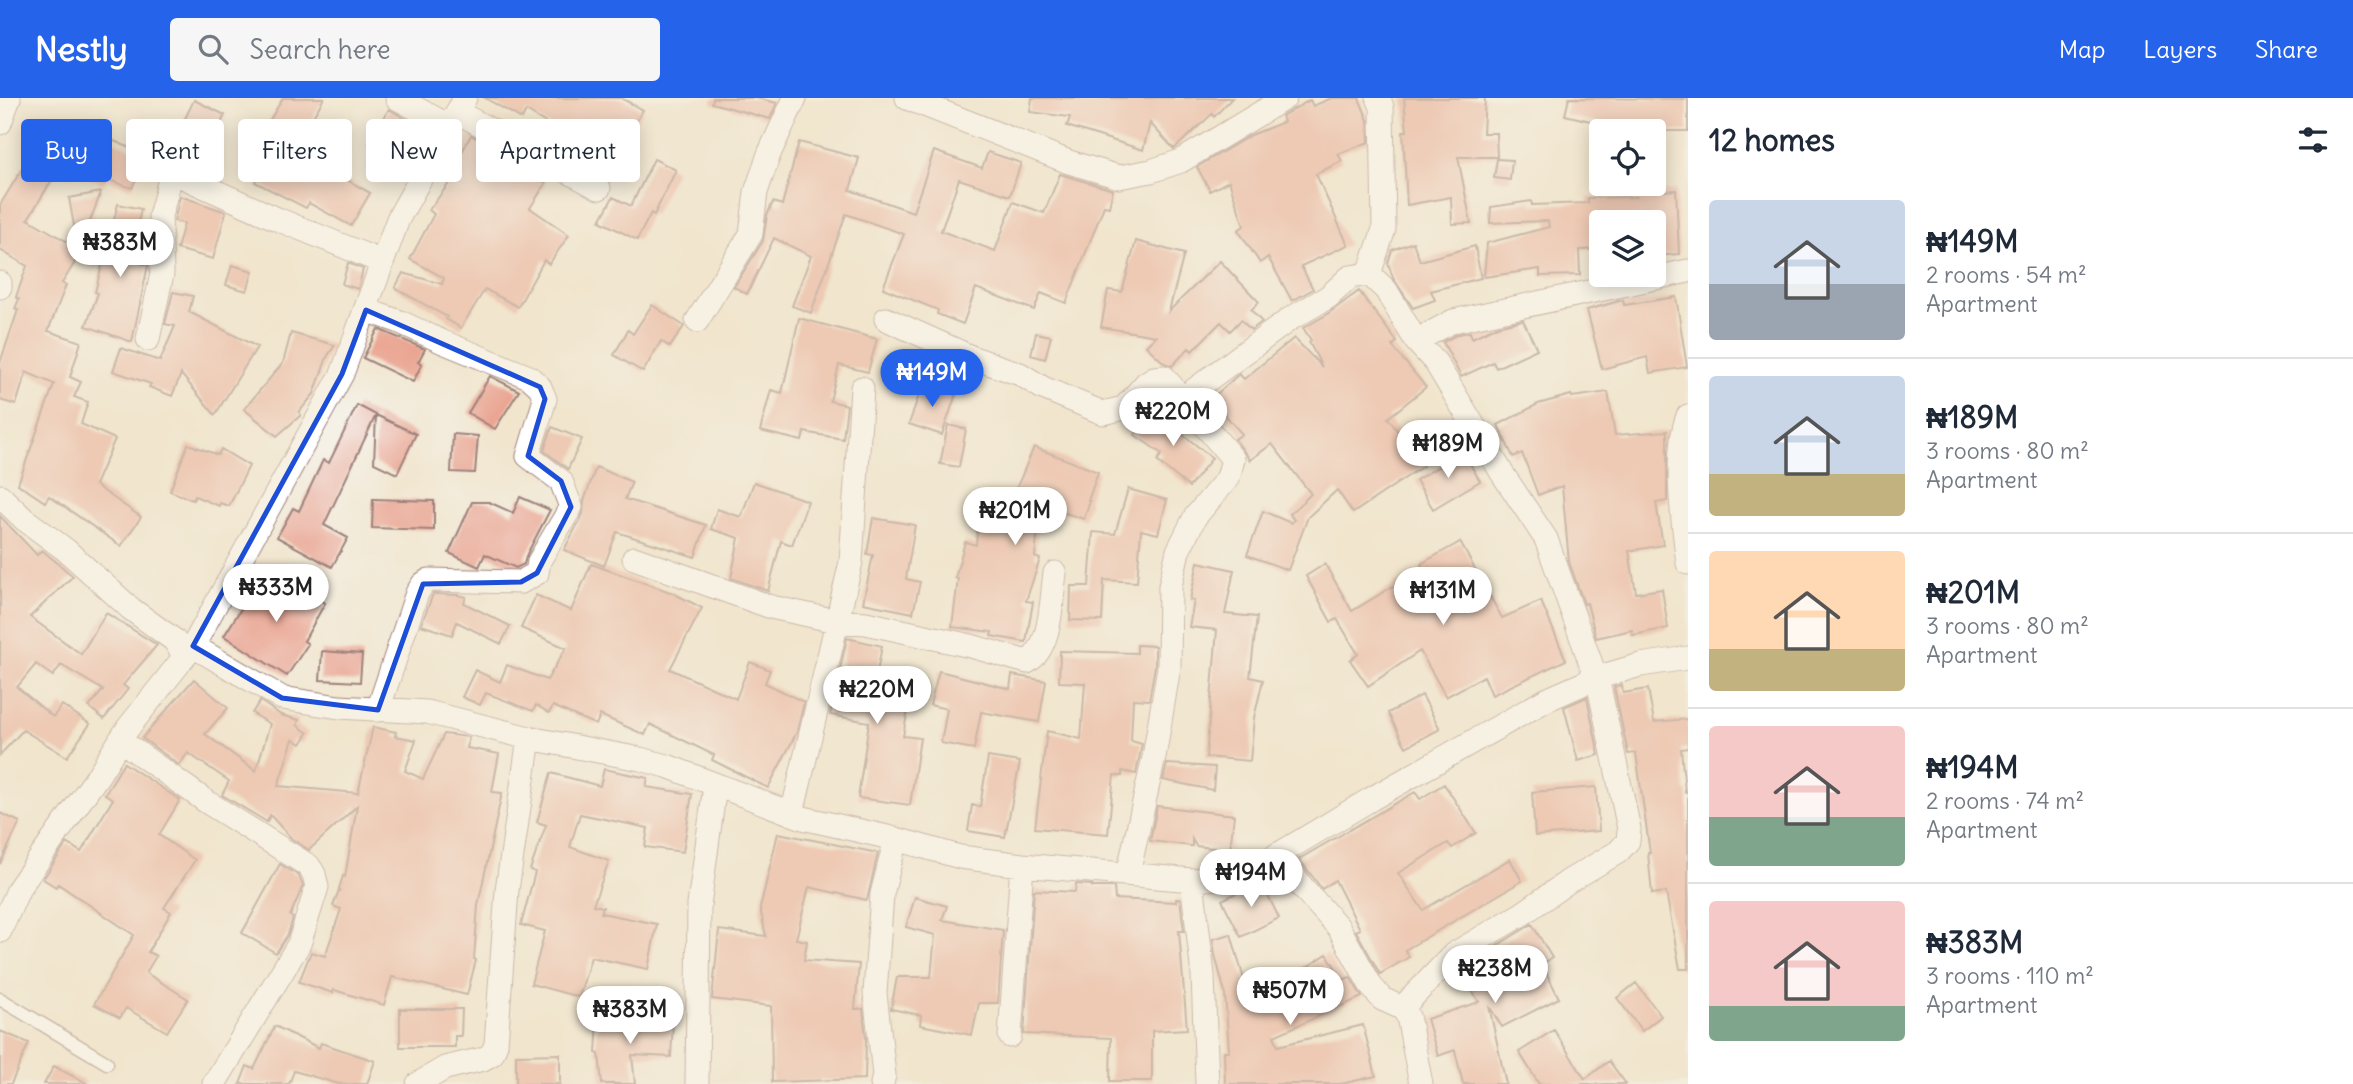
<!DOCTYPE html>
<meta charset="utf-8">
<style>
:root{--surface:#fff;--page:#f6f6f7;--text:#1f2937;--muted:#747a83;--line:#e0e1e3;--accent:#2563eb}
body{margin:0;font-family:Delius,sans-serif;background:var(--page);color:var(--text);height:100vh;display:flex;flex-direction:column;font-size:26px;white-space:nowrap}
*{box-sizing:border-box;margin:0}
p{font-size:23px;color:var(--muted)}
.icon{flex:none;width:38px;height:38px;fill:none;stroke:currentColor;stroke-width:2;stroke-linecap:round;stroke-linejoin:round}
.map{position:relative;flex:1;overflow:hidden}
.sheet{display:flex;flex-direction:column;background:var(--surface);width:665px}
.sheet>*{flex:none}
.guide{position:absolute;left:21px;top:21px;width:665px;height:63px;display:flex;gap:14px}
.buttons{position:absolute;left:1589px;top:21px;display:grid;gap:14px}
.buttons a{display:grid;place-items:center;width:77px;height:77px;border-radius:7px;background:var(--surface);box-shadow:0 4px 18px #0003;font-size:35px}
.price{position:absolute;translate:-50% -60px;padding:0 16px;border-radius:24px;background:#fff;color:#222;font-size:23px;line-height:46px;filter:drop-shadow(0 2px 4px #0008)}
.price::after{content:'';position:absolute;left:50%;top:42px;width:21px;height:16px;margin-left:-10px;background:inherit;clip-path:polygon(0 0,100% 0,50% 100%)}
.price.selected{background:var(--accent);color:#fff}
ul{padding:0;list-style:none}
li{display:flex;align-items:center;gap:21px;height:175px;padding:0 21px}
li+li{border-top:2px solid var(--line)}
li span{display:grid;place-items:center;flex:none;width:196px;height:140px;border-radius:7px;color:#555}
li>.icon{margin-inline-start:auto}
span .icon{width:84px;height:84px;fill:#fffc;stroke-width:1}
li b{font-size:30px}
h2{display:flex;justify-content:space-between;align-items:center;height:84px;padding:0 21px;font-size:30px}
.tag{padding:0 24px;border-radius:7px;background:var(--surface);box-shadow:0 4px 18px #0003;font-size:24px;line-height:63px}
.tag.selected{background:var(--accent);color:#fff}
header{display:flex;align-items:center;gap:42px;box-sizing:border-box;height:98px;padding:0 35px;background:var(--accent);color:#fff}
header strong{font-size:33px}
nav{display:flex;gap:38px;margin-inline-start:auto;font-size:24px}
.search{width:490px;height:63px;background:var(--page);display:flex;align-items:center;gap:18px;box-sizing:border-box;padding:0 24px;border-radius:7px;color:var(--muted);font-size:26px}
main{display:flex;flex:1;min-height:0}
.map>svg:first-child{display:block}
.building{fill:#eaa693}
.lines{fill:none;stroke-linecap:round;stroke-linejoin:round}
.lane-casing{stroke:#9e827c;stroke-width:15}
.street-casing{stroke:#9e827c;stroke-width:25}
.lane{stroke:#fff;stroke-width:12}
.street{stroke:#fff;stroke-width:23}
.marked{fill:none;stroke:#1d4ed8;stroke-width:5;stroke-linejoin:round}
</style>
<header>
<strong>Nestly</strong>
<div class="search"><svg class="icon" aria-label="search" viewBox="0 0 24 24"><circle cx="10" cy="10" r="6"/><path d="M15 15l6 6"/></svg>Search here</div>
<nav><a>Map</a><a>Layers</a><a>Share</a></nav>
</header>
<main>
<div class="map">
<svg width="1688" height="986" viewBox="0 0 1688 986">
<rect width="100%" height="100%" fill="#f6f6f2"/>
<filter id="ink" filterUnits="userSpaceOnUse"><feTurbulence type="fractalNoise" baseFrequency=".0143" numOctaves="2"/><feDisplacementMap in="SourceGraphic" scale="14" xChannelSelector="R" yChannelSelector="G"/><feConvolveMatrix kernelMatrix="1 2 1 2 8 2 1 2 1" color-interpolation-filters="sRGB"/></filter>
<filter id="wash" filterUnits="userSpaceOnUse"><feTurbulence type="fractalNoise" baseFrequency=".00686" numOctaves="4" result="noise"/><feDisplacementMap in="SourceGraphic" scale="28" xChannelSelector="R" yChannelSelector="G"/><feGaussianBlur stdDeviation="1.57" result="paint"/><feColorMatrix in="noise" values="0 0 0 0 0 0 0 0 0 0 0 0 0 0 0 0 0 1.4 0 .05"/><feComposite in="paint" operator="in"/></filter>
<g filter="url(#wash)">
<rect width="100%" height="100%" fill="#f1e5cd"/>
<g id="blocks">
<path class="building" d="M283,0H324L290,58L335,82L338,77L370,95L351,128L309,105L306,110L255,84L257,80L248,75L270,33L265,30Z
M485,0H621L643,12L630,34L625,31L605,63L601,60L598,64H591L588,68L573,60L580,47L574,42L526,13L522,21Z
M713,0H756L777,5L770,21L712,5Z
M1032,0H1232L1214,19L1212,16L1174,51L1150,25L1143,52L1067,28L1070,19L1030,14Z
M1332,0H1359L1368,22L1369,44L1338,56L1342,63L1316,76L1348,147L1301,168L1313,191L1292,203L1268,159L1260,165L1238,132L1244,128L1229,83L1210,93L1197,69L1251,37L1284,24L1282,18L1310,2L1313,8Z
M1404,0H1485L1483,35H1496L1497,59H1458L1471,125L1452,126L1451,99L1407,107L1403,33H1407Z
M1569,0L1688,1V33H1624V31L1565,17Z
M194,2L225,17L206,55L176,39Z
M389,11L421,30L398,70L372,55L375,49L369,46Z
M96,35L146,57L132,90L106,81L104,86L78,75Z
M471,37L509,58L507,61L546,85L530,110L569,137L549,166L544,162L518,209L485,191L461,230L446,221L447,219L395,190L403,175L442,186L444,180L410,161L434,116L429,112L462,68L456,65Z
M799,44L859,60L850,92L913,114L934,53L982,70L988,54L1021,65L1010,98L959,81L941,133L995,153L1013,104L1044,115L1060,76L1113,92L1109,109L1104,108L1066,205L1041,195L1034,212L976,190L963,226L937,216L938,212L883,190L904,136L846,116L811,215L792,208L811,158L774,140L747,196L734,189L763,143L767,117L773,104L782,107Z
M28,61L55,77L28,121L78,150L69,100L101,94L74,166L62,185L66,187L48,233L81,244L70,279L81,284L74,299L88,304L81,326L115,341L95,387L141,419L121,448L49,398L45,404L18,386L54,286L26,274L16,307L0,302V265L18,212L15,211L19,201L16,199L27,168L0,152V107Z
M654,61L676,72L654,117L651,115L637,142L600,123L613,99L631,108Z
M1497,61L1512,62L1510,82L1494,80Z
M1676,92L1679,156L1654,158V124H1601V151L1579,152L1580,177L1540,178V171L1484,179L1487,145L1549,129L1548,123L1490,125L1491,109L1531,103L1532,107L1588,105V100L1636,99L1635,95Z
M180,98L226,114L213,161L177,151L184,125L174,123Z
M118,106L141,111L136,135L141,136L135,164L148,167L132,244L86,228L98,195L95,194Z
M1136,143L1184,156L1169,213L1220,163L1259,204L1251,212L1262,224L1251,232L1241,222L1230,233L1221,224L1192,253L1189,250L1172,268L1164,265L1146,248L1156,238L1101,229L1108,192L1122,194Z
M1413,144L1420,163L1475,148L1481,180L1431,193L1435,202L1413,210L1393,180L1388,165L1392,152Z
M348,165L363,171L358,191L342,186Z
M232,167L253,173L247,193L226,187Z
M1359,193L1397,244L1392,248L1426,289L1388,320L1423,368L1353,415L1337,392L1308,419L1288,472L1247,457L1263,413L1291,425L1294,422L1290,416L1311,396L1272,346L1250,362L1235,341L1242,336L1211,301L1239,276L1244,281L1294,240L1322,269L1309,244L1311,242L1303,230L1326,217Z
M173,194L193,198L189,214L257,249L215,317L181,276L172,298L149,289L151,286L113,273L121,250L160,263L175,228L165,226Z
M1676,199L1687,269L1650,275L1647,259L1602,271L1587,212L1623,202L1624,207Z
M652,207L684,228L670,249L661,243L643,274L614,257L628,232L633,236Z
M799,220L877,241L868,274L839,267L830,303L847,307L843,341L804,334L802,343L760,333L771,292L782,295Z
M1523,222L1537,251L1496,270L1493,264L1461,279L1443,244L1458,236L1470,234L1472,240L1497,228Z
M378,231L425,251L418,264L422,266L413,284L363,260Z
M291,235L335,247L327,259L314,296L299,314L301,317L277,338L244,311L283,265Z
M1036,235L1051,238L1045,261L1031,257Z
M490,278L519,293L495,331L468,315Z
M923,285L956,296L942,337L909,326Z
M1608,294L1615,337L1667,333V403L1656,405L1663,447L1629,453L1636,495L1662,491L1668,530L1633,537L1632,532L1596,540L1587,505L1584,506L1569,464L1562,388L1538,397L1522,355L1513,359L1498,327L1538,306L1571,297L1572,299Z
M357,307L376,317L324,427L348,440L332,469L277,439L293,410L299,413L323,362L329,365Z
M1153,310L1179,328L1176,331L1212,360L1189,389L1157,363L1162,356L1135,337Z
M376,317L416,336L397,376L374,365Z
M948,327L966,331L959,369L940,366Z
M552,329L582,341L568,371L544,353Z
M453,336L478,338L475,375L451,374Z
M188,346L218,357L221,351L249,368L229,408L220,405L219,408L195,398L193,402L170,393Z
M1034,349L1098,374L1088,403H1090L1084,421L1040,407L1035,459L1040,461L1026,503L1033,504L1026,544L991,538L992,534L952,529L958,481L955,480L965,444L976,447L979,407L1008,410Z
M1463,354L1480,383L1433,411L1416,382Z
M596,369L632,384L625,401L706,427L695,459L617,434L604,468L564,452L583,416L584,403Z
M754,384L808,403L792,447L781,443L768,493L731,480L739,440L711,431L717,411L741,419Z
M1128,391L1167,402L1158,436L1141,432L1137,484L1104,482L1102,523L1070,522L1071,488H1089L1093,434L1115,436Z
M520,399L550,412L527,456L524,466L516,470L485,456L479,469L449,455L472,404H489L513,415Z
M373,401L434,403V432L372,430Z
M0,418L37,457L42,452L73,478L30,519L81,556L106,515L157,547L123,587L128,591L104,621L89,609L103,592L61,567L53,578L36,566L17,589L53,619L62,607L90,626L67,659L23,632L0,657Z
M873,420L915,427L906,481L920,484L913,515L863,505L873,457L867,456Z
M1460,444L1502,520L1541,503L1566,562L1492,597L1484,578L1446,599L1420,553L1368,588L1350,562L1358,556L1337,521L1331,524L1306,478L1325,466L1352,513L1423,470L1421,466Z
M1198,464L1234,472L1225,516L1257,519L1250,579L1263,582L1254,620L1250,663L1206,659L1217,532L1189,529L1194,503L1190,502Z
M591,466L673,495L702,510L670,571L736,601L750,564L770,572L765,585L804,604L797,634L768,690L712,662L714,657L650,626L645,637L600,617L596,627L553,608L549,615L536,607L533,613L486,595L480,607L462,599L475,572L500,584L507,567L547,582L566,550L521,530L536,497L571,513Z
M270,474L325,505L304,543L308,546L287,578L224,538L244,506L251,510Z
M433,496L458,497L466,499L464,505L510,528L501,546L457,524L452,537L421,527Z
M847,540L882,548L873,595L910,601L903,638L920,640L910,707L858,700L869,624L830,617Z
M1137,547L1155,548V568L1149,602L1133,601L1131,643L1142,646L1136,676L1122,673V678L1114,677L1108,736L1035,730L1047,633L1081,641L1085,585L1059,584L1060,553L1137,555Z
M322,553L362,556L360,584L320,582Z
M939,573L1010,591L1012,577L1046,583L1039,624L981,614L974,651L941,645L947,611L930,607Z
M194,581L228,610L205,636L256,673L270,626L252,615L260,603L281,617L299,622L297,627L308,635L301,646L293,641L278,688L358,695L373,629L396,634L395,638L416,642L405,673L423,681L444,636L469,639L467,650L499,656L492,694L502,695L478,807L474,861L476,862L467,897L392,879L384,907L334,892L333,895L299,884L311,854L325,858L341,811L333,808L339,792L341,793L339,791L343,778L345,779L357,708L309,752L292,741L270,717L267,724L222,697L229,683L188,655L179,667L142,640Z
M1622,587L1623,595L1648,591L1654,624L1688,621V650L1681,651L1685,694L1688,693V871H1680L1666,794L1652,796L1648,755H1650L1636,655L1628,656L1614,589Z
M1422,597L1440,631L1406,649L1388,615Z
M1587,599L1599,657L1578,663L1564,609Z
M988,659L1020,664L1005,739L968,733L972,707L980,709Z
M124,665L180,702L159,737L195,762L164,810L171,814L148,854L156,858L146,875L188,901L167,934L126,910L120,920L94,906L134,837L58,786L56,789L43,781L67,745L81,754L113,701L105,696Z
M1167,666L1215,669L1213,692L1163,682Z
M604,671L648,680L646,689L692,696L683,754L645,749L648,730L580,716L570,749L609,763L593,807L603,809L601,815L657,826L648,871L591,859L579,899L531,886L545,833L521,827L535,774L530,772L546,727L537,724L551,675L600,688Z
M1444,686L1476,735L1452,750L1448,745L1398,775L1423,812L1510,761L1522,783L1405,852L1409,859L1380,876L1356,833L1360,831L1335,782L1322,791L1299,761L1415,694L1420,701Z
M1596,689L1599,733L1535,738L1532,694Z
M1157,708L1234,717L1230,752L1196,748L1192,741V748L1150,743Z
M0,715L20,724L0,766Z
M778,735L878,755L867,802L809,789L796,841L807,843L804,862L859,866L855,911H863L866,941L865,981L772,984L771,908L712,901L719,832L766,838L760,810Z
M280,766L299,778L303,788L290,818L293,820L288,836L276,855L242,835Z
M1261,783L1279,820L1241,839L1222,802Z
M1076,786L1092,787V789H1114L1115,801L1176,804V801H1180L1184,833H1179L1187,931L1152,933V983H1110L1111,940L1024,936L1034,792L1075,794Z
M915,799L947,808L942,822L1003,832L998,905H979L972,937L920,927L921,917L891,911L897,879H931L935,837L906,829Z
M1532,826L1552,860L1542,866L1559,900L1502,929L1489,908L1506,986H1463L1455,952L1438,958L1427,921L1479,904L1459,871Z
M1231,836L1251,906L1327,856L1343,882L1350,879L1362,899L1274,938L1278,948L1363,927L1376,978L1341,986H1225L1224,953H1229L1225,895L1215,857L1213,841Z
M1636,885L1661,918L1642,933L1617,900Z
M400,911H462L461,938H455V949H400Z
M598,921L673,924L671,959L632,957L635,986H602L599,956L596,955Z
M275,928L319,950L321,945L375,963L367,986H339L294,973L289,986H240L247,968L254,971Z
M1554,932L1585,981L1609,963L1626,986H1539L1519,954Z
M0,933L29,945L11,986H0Z
M560,956V986H516V957Z
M54,968L88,986H44Z"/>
</g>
</g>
<g filter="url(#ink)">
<use href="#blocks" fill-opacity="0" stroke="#9e827c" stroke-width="2"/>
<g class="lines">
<g class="lane-casing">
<path id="lane" d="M0,901L107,965"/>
</g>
<g class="street-casing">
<path id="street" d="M397,0L449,28
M907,0L1069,64L1119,79L1151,73L1181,63L1285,0
M457,14L599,90
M0,25L9,0
M1369,176L1384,131L1382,9L1378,0
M0,185V189
M366,212L400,224L443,244L529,279L540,289L545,301L528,358L561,383L571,409L539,463L537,475L521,484L429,482L423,486L417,495L378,612
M886,221L971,259L1020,276L1043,290L1103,315L1124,310L1146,285L1154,280L1164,279L1233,361L1228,380L1195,419L1178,453L1170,488L1169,569L1154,659L1128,776
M697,223L751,136L756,94L769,56L795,0
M148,241L162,176L160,118L172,74L277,121L382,164
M1416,243L1453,223L1688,173
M1182,301L1290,221L1328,199L1350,179L1369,176L1386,192L1416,243L1436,265L1502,375L1546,441L1599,588L1629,731L1628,743L1618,754L1569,783L1522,816L1454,856L1402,910
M1688,318C1673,355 1683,425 1688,465
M0,398L24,421L66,452L131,511L174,542L184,557
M634,460L771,509L836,523L866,525L971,548L1027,564C1052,550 1051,502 1055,475
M193,548L342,276L398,121L465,0
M120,642L207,704L309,768L314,776L317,789L299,846L214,986
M792,716L851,464L862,290
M1278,756L1303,790L1339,830L1371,888L1382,901L1402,910L1408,918L1421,986
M1192,782L1203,877L1207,986
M0,833L19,790L97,679L128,630L193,548L282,600L339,609L427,614L529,640L640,661L667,668L803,720L896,741L960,759L1022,767L1192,782L1233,779L1257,769L1371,701L1546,602L1596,580L1640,567L1688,560
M1010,938L1022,767
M418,986L445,970L483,961L492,956L496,946L507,792L529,640
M697,986L699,807L715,688
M882,986L884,977L875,895L882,796L896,741"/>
</g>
<use href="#lane" class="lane"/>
<use href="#street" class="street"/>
</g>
</g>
<path d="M0 0H1688V986H0ZM366,212L540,289L545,301L528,358L561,383L571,409L537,475L521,484L423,486L378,612L282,600L193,548L342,276Z" fill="#f1e5cd" fill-opacity=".55" fill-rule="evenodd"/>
<path class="marked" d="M366,212L540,289L545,301L528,358L561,383L571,409L537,475L521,484L423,486L378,612L282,600L193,548L342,276Z"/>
</svg>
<div class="buttons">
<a><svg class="icon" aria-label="locate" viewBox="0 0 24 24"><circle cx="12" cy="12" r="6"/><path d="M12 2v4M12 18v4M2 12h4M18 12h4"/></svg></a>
<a><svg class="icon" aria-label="layers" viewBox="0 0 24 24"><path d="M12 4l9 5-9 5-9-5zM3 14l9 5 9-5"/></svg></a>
</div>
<b class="price" style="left:120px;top:181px">₦383M</b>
<b class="price selected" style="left:932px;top:311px">₦149M</b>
<b class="price" style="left:1173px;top:350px">₦220M</b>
<b class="price" style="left:1448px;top:382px">₦189M</b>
<b class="price" style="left:1015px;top:449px">₦201M</b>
<b class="price" style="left:276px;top:526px">₦333M</b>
<b class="price" style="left:1443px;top:529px">₦131M</b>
<b class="price" style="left:877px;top:628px">₦220M</b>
<b class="price" style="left:1251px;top:811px">₦194M</b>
<b class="price" style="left:1495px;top:907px">₦238M</b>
<b class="price" style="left:1290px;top:929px">₦507M</b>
<b class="price" style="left:630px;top:948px">₦383M</b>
<div class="guide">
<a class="tag selected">Buy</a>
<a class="tag">Rent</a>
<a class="tag">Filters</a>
<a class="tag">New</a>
<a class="tag">Apartment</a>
</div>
</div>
<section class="sheet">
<h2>12 homes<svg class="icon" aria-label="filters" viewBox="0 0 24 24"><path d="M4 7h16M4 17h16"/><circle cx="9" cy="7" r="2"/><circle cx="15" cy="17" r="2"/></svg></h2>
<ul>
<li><span style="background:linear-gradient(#c9d6e8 60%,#9aa5b1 0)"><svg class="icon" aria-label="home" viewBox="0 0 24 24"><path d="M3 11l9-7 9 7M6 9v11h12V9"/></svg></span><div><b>₦149M</b><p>2 rooms · 54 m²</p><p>Apartment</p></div></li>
<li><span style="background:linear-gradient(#c9d6e8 70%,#c2b280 0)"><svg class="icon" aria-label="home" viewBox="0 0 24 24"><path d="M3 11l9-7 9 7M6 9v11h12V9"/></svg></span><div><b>₦189M</b><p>3 rooms · 80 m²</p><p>Apartment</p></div></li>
<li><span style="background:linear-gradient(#ffd9b3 70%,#c2b280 0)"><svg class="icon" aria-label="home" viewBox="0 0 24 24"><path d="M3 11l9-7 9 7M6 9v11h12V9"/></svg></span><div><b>₦201M</b><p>3 rooms · 80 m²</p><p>Apartment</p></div></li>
<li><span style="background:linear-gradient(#f6c9c9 65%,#7fa58c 0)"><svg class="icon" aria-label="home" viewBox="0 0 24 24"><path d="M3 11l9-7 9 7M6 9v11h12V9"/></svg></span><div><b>₦194M</b><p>2 rooms · 74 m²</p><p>Apartment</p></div></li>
<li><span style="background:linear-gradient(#f6c9c9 75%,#7fa58c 0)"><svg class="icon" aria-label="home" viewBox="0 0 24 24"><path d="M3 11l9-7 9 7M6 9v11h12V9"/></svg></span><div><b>₦383M</b><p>3 rooms · 110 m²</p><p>Apartment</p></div></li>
</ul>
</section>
</main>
